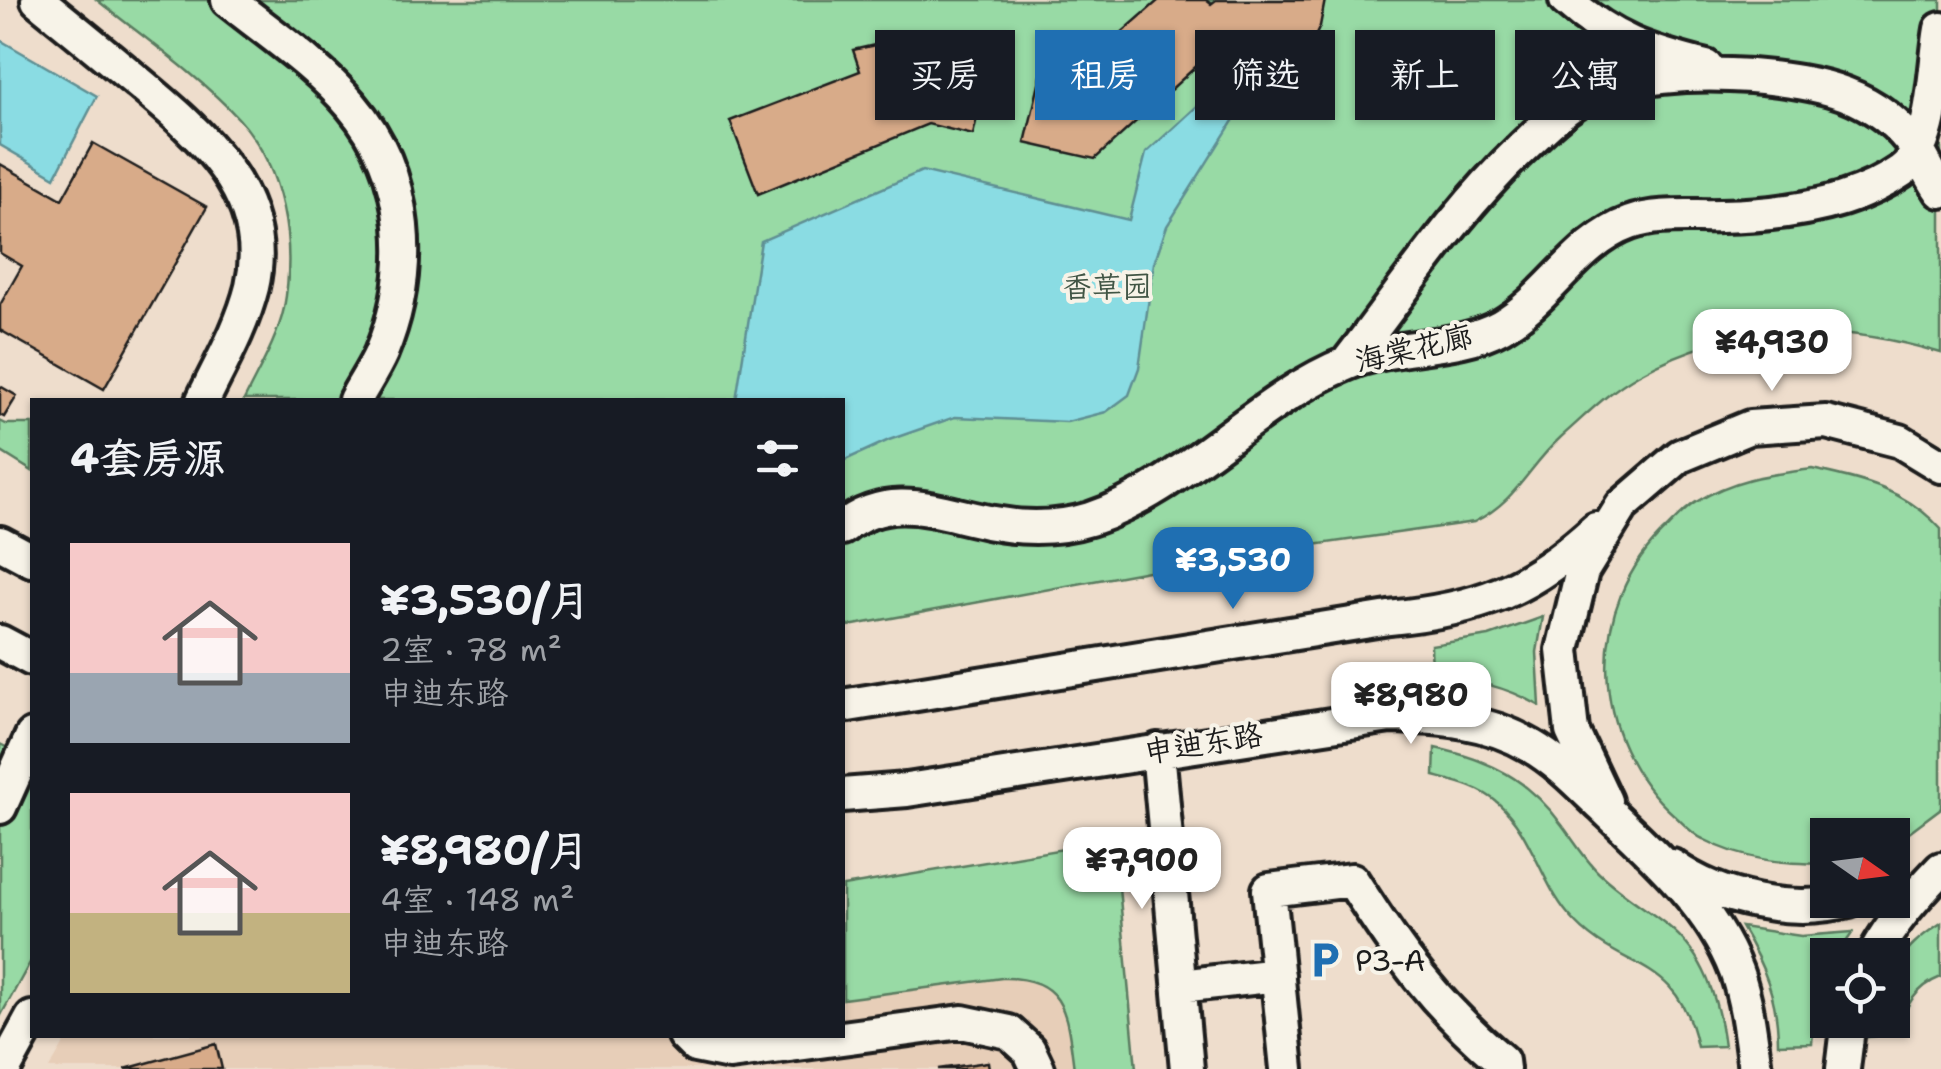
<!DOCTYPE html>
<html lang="zh">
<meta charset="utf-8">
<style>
:root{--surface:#171b24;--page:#20242c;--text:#f1f3f6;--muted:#9ea1a6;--accent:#1f6fb2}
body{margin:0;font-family:"Shantell Sans","LXGW WenKai TC",sans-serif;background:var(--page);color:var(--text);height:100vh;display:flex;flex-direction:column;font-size:38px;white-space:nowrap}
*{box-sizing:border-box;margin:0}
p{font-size:32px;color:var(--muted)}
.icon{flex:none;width:55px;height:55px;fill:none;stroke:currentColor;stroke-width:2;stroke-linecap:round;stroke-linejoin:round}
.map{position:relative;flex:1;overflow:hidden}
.details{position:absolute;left:30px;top:398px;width:815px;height:640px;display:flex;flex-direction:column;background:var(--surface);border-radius:0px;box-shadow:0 2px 8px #0004}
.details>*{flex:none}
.top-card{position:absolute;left:875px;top:30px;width:915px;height:90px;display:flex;gap:20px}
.needle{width:65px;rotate:104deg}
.controls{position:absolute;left:1810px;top:818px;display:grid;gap:20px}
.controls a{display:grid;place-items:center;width:100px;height:100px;border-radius:0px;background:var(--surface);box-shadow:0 2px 8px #0004;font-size:50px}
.price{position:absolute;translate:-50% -85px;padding:0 22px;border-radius:20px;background:#fff;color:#222;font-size:32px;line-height:65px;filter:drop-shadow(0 2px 5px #0008)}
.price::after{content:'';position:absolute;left:50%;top:60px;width:30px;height:22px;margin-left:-15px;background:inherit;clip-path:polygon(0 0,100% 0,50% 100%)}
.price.current{background:var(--accent);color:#fff}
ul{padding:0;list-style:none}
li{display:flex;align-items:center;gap:30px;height:250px;padding:0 40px}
li span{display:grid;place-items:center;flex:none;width:280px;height:200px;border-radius:0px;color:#555}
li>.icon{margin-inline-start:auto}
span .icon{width:120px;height:120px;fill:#fffc;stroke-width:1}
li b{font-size:42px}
h2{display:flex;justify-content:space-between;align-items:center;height:120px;padding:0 40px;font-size:42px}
.tag{padding:0 35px;border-radius:0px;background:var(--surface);box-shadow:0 2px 8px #0004;font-size:35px;line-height:90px}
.tag.current{background:var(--accent);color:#fff}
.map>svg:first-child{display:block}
.built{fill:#e7ceb8}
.green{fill:#98daa5;stroke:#5a7b60;stroke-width:2.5}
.water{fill:#8adce3;stroke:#5e8f93;stroke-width:2.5}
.building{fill:#d8ab89;stroke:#1c1c1c;stroke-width:2.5}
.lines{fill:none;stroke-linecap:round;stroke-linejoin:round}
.minor-casing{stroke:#1c1c1c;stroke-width:40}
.minor{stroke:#f7f3e8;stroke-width:32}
.labels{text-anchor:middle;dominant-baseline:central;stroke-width:8;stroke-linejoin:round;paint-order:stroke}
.park-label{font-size:30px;fill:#415545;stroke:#f7f3e8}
.street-label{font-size:30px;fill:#1c1c1c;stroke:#f7f3e8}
.poi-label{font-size:30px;fill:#1c1c1c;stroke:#f7f3e8;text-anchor:start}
</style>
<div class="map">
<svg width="1941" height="1069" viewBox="0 0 1941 1069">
<rect width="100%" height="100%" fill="#edc"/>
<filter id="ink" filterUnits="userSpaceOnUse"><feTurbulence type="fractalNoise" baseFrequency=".01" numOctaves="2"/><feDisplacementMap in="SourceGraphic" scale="20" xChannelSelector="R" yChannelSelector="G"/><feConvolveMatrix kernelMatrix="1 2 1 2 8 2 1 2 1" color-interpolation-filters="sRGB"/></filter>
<g filter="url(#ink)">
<path class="built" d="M1062,886L1116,1069H49L69,1035H842L843,921Z"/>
<path class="green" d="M97,0H1941V353C1838,322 1734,320 1638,375C1609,391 1585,416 1561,437C1527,468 1518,500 1474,522L1208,560L843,627L842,400H244C258,371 277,340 284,308C296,243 284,169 239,119C197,74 144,38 97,0Z
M0,421L6,424H32V471L0,451Z
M1812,469C1862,480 1905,489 1941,529V808L1893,844L1892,835H1828L1827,864C1781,863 1745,861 1703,839C1692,834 1683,823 1674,815C1589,740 1583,605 1668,527C1677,518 1686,508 1696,502C1736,478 1767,475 1812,469Z
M1543,617L1537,652L1540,706C1506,686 1471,679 1432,676L1431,645L1489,636Z
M0,744L32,760V959L0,1017Z
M1435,748C1488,759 1529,779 1562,825C1574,841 1585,859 1599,873C1620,893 1644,907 1667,925C1705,955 1718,999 1724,1046L1697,1047C1678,952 1619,975 1568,914C1540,880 1531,832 1498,803C1480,787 1457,782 1434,776Z
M1081,846L1119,887L1136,1069H1074C1067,1017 1067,976 1002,978L843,999V886Z
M1941,923V977C1915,987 1904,1008 1898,1033L1868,1037L1873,1020H1892C1892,968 1895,953 1941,923Z
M1741,927L1801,936L1853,932L1837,955H1828C1828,985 1814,1012 1812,1043L1778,1044C1778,999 1764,965 1741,927Z"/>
<path class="water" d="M0,40L97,96L55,177L0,145Z
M1218,87L1248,97L1167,226L1154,263L1139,368L1129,395L1106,412L1067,422L955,417L889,440L843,461L842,400H736L761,241L922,171L1129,220L1146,153Z"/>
<path class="building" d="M1159,0H1206L1211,4L1216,0H1325L1320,26L1303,63L1225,40L1095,159L1025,143L1044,63L1079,70Z
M919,35L992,51L973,135L928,124L758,194L730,121L860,71L853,50Z
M93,143L207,207L104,389L0,330V305L22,266L0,253V164L62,199Z
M0,386L17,396L4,417L0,415Z
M216,1044L222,1069H125Z
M988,1062L989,1069H938Z"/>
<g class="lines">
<g class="minor-casing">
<path id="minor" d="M38,0C70,26 102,52 133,78C197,131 274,193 252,287C242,327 221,363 203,400
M228,0C269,33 317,65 351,105C410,174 415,272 381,353C374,369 363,385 355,400
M1566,0C1612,41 1647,52 1706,67
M1348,362C1404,290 1454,213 1521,149C1539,132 1557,113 1579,100C1627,74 1698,72 1751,76C1818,82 1878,92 1918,151C1926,164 1932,178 1941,191
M842,528C891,489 939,513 993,523C1026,529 1058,529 1090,519C1183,489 1257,399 1348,363C1396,343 1456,351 1501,326C1550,298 1577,242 1630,223C1657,213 1692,217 1720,216C1779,215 1851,206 1901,171C1935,148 1934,67 1941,29
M0,543L32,560
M0,642L32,659
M842,706L1389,618C1480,609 1528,591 1596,529
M1158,750L1187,1069
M842,795L907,790L1390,716C1438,717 1488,720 1531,746C1557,761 1579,784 1601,805C1651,852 1711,905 1736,971C1747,1000 1751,1038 1755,1069
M1605,801L1572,731L1563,650L1582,571L1622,506L1680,456L1750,427L1826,422L1900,441L1941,466
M0,807L32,736
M1672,866C1719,900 1793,915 1849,900
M1874,955C1892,922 1915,896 1941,869
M1180,986L1278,975
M684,1035L695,1046L730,1053L962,1022L1009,1032L1029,1050L1038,1069
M4,1069L32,1018
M1287,1069L1269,890L1352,880C1399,954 1434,1004 1502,1061L1503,1069
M1843,1069L1849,1020"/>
</g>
<use href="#minor" class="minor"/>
</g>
</g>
<defs>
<g id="parking-bare" transform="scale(3)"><path d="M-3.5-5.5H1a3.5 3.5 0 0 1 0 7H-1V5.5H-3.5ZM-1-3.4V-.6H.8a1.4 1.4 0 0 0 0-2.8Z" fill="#1f6fb2" stroke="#f7f3e8" stroke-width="2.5" paint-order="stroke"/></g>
</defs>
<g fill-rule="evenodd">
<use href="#parking-bare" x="1325" y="960"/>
</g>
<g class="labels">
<g class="park-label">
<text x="1107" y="286">香草园</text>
</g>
<g class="street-label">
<text transform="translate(1414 348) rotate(-13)">海棠花廊</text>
<text transform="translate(1203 743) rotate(-9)">申迪东路</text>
</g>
<g class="poi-label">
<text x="1355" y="960">P3-A</text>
</g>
</g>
</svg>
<div class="controls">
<a><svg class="needle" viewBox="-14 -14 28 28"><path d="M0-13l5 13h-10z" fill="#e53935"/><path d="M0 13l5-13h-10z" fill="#9ea1a6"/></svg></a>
<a><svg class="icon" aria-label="locate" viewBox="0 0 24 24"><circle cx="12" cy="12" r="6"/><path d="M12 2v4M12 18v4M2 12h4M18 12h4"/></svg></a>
</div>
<b class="price" style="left:1772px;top:394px">¥4,930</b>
<b class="price current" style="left:1233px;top:612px">¥3,530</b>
<b class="price" style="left:1411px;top:747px">¥8,980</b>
<b class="price" style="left:1142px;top:912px">¥7,900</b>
<div class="top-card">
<a class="tag">买房</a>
<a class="tag current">租房</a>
<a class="tag">筛选</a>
<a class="tag">新上</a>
<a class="tag">公寓</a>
</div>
<section class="details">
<h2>4套房源<svg class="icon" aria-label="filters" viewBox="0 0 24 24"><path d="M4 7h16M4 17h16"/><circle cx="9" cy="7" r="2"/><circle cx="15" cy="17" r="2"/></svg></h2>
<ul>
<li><span style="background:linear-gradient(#f6c9c9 65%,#9aa5b1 0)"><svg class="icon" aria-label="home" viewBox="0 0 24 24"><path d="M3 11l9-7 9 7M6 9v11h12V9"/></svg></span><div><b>¥3,530/月</b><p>2室 · 78 m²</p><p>申迪东路</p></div></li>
<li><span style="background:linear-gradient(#f6c9c9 60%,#c2b280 0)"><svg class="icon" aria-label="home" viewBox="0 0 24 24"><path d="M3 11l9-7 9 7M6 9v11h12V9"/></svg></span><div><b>¥8,980/月</b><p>4室 · 148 m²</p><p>申迪东路</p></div></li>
</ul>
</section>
</div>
